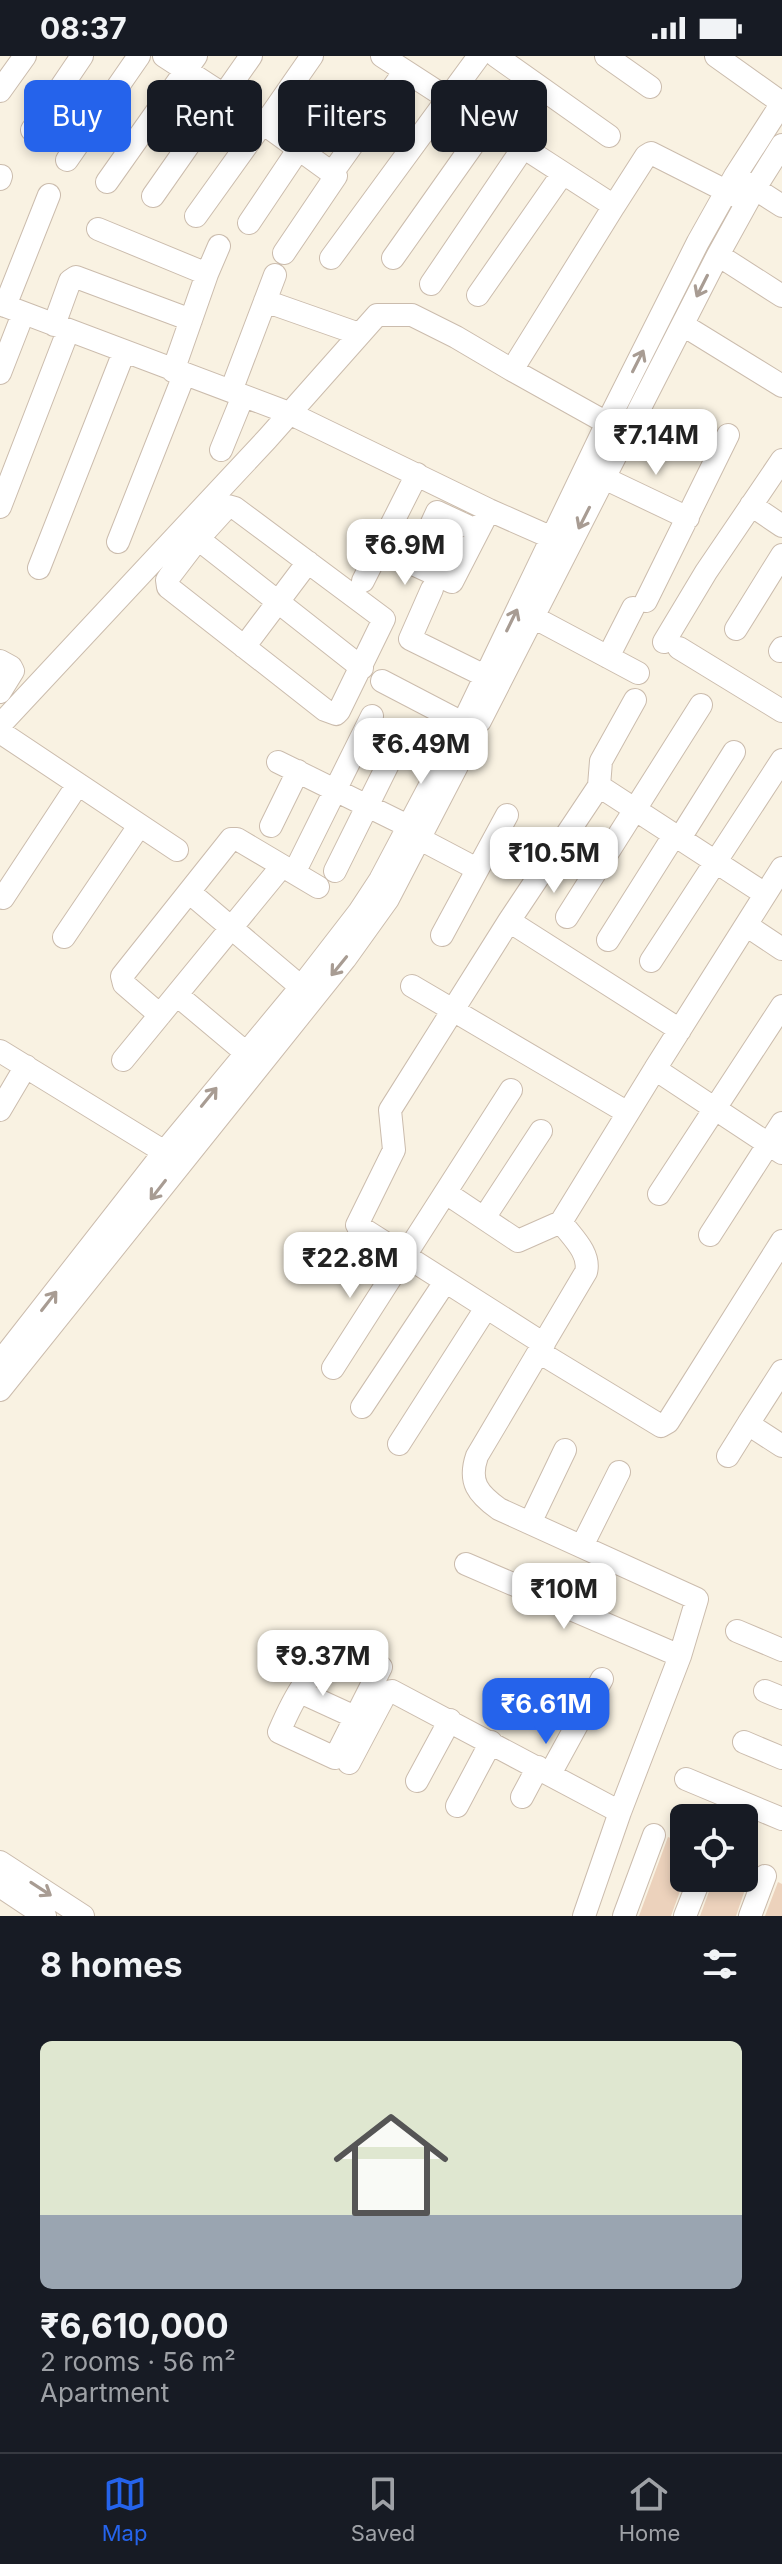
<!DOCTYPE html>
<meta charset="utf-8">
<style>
:root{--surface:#171b24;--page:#20242c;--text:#f1f3f6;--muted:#9ea1a6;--line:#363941;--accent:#2563eb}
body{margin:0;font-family:Inter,sans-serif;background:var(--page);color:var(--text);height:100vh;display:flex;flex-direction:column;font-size:30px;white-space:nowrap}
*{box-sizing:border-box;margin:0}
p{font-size:26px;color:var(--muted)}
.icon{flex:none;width:44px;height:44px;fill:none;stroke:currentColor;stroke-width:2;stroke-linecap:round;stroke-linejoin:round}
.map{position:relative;height:1860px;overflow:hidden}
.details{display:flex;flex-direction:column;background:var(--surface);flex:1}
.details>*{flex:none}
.guide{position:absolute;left:24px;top:24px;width:734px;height:72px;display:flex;gap:16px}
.buttons{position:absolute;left:670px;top:1748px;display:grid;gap:16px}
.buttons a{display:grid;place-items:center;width:88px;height:88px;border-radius:12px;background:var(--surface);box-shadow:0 4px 12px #0003;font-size:40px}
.price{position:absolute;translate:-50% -68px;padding:0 18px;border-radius:16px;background:#fff;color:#222;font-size:26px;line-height:52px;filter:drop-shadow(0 2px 4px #0008)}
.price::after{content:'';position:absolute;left:50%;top:48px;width:24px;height:18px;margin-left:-12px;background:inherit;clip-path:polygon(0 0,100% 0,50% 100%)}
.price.active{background:var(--accent);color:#fff}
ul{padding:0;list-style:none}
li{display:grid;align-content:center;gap:16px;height:424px;padding:0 40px}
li+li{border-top:2px solid var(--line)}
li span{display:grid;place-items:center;height:248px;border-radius:12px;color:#555}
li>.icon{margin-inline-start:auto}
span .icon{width:144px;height:144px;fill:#fffc;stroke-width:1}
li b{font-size:34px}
h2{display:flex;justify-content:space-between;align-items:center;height:96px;padding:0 40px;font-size:34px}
.tag{padding:0 28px;border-radius:12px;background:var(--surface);box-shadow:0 4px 12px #0003;font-size:28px;line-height:72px}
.tag.active{background:var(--accent);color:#fff}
.status{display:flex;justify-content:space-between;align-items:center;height:56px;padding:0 40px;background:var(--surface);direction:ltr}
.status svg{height:22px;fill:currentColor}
.tabs{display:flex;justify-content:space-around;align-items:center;height:112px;border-top:2px solid var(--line);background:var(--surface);font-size:22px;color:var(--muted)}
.tabs a{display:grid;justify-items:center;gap:4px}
.tabs .active{color:var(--accent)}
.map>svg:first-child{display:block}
.building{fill:#ecd2bc}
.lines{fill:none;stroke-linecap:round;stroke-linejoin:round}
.minor-casing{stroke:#cbbcad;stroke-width:24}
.minor{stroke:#fff;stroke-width:22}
.oneway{stroke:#a89c93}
</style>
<div class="status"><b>08:37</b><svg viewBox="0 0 49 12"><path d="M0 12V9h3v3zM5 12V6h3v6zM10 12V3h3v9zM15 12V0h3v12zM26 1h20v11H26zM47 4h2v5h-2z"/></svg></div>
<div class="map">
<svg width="782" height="1860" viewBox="0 0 782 1860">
<rect width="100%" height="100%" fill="#f9f2e2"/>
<path class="building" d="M668,1781L684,1787V1824L671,1860H639Z
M744,1813L751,1816L736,1860H700L714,1822H744Z
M778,1826L782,1828V1860H765Z"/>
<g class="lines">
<g class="minor-casing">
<path id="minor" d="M164,0L224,39L336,120L284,197
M382,0L614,150L646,100L651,97L738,141
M496,0L609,80
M606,0L650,31
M716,0L782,47
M0,35L25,0
M264,69L312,0
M32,74L82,0
M67,104L139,0
M332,117L405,15
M0,123L1,120
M743,125L782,150
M107,126L196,0
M153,140L251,0
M196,160L262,68
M249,167L298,94
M98,173L207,218L173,315
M718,199L782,240
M331,202L479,0
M393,202L487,69
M207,218L219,190
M431,228L523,92
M478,239L563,117
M265,245L359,278
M0,248L289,357L489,454L566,488
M5,250L49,139
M54,269L70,225L76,221L191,264
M683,269L782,330
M512,314L607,367
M0,317L23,258
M231,335L275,219
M221,394L243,340
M604,422L688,462
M751,449L782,470
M228,450L235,452L384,563L339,655L336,658L325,654L168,531L167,524L169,521L198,483Z
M0,451L68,275
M188,475L362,612
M478,475L437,456L413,508L452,526L489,454
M118,486L184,319
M39,512L124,296
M363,525L417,418
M432,533L410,583L485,620
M646,545L728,379
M533,561L638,617
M736,573L782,499
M664,586L706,516L782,404
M244,591L308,506
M679,592L782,655
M780,595L782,592
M608,601L633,552
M0,605L11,611L13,615L0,636
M382,625L474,673
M480,665L718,199L755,132L782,89
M0,669L267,383L377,259H412L456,281L512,314L614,150
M0,676L177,794
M278,706L408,770
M599,730L765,838
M271,770L298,715
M680,782L734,696
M420,783L477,813
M299,807L372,660
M335,815L404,676
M189,836L301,931
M3,842L78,728
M567,861L701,649
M509,865L599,730L601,705L635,644
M746,869L782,893
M442,879L507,759
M64,881L139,770
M608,884L675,778
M651,905L782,704
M412,930L628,1057
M177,939L245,996
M160,959L124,928L122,920L231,783H237L318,831
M0,995L176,1103
M123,1004L282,810
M655,1013L782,812
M0,1054L26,1010
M446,1137L518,1185L561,1166
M659,1138L782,950
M484,1162L541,1075
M710,1179L782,1067
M544,1288L357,1169L394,1094L390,1054L509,865L680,974
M539,1296L661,1370L668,1366L782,1185
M0,1306L165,1095L301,931L359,856L380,824L463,667L607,367L698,186L735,120L782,47
M333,1312L511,1034
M782,1315L748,1368L782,1390
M0,1334L345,903L388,843L457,710
M362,1351L445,1226
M399,1388L486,1252
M728,1400L748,1368
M530,1467L565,1394
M582,1490L619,1416
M466,1508L680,1600
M737,1575L782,1594
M347,1597L381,1611L335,1702L279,1676C292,1646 310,1605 347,1597Z
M765,1635L782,1642
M309,1640L368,1667
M744,1686L782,1702
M349,1707L386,1637L392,1635L620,1756
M550,1718L602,1623
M686,1723L782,1763
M417,1725L450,1664
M522,1741L538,1711
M457,1750L491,1686
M0,1806L83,1860
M0,1830L45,1860
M584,1860L620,1756L680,1600L697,1543L499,1453C478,1438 468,1426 477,1400L586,1216C591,1197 571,1180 561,1166L655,1013L782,1097
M624,1860L654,1779
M685,1860L700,1822
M750,1860L765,1820"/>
</g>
<use href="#minor" class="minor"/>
</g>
<defs><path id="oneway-shaft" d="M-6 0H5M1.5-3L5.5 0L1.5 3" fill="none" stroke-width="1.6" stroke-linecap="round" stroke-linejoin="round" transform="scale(2)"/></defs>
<g class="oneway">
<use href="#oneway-shaft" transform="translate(702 230) rotate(117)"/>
<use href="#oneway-shaft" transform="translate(638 305) rotate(-63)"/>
<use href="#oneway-shaft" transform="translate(584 462) rotate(117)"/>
<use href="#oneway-shaft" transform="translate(512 564) rotate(-64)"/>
<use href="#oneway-shaft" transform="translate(339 910) rotate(129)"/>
<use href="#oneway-shaft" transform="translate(209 1041) rotate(-51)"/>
<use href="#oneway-shaft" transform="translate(158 1134) rotate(128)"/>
<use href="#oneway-shaft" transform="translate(49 1245) rotate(-52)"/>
<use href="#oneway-shaft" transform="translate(41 1833) rotate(33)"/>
</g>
</svg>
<div class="buttons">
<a><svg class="icon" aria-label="locate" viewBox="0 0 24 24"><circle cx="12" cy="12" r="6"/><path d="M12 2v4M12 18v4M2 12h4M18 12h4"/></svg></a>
</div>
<b class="price" style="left:656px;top:421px">₹7.14M</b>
<b class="price" style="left:405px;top:531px">₹6.9M</b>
<b class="price" style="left:421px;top:730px">₹6.49M</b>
<b class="price" style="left:554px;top:839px">₹10.5M</b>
<b class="price" style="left:350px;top:1244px">₹22.8M</b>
<b class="price" style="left:564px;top:1575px">₹10M</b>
<b class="price" style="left:323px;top:1642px">₹9.37M</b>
<b class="price active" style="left:546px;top:1690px">₹6.61M</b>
<div class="guide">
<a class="tag active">Buy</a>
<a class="tag">Rent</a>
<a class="tag">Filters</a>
<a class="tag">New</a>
</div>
</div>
<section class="details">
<h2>8 homes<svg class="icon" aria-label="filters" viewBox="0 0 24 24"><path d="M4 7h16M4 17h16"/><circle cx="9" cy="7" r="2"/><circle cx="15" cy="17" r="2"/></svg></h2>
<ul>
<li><span style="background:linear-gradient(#dfe7d0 70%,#9aa5b1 0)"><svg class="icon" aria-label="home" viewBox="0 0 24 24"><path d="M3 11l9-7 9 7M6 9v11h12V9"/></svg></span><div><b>₹6,610,000</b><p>2 rooms · 56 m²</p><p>Apartment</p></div></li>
</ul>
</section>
<nav class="tabs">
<a class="active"><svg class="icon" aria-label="map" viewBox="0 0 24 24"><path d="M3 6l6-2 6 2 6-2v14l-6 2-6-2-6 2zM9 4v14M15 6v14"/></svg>Map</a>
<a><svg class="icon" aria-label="saved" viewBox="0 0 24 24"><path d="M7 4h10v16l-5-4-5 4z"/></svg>Saved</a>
<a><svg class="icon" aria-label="home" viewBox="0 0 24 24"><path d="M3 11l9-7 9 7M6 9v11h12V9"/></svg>Home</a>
</nav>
